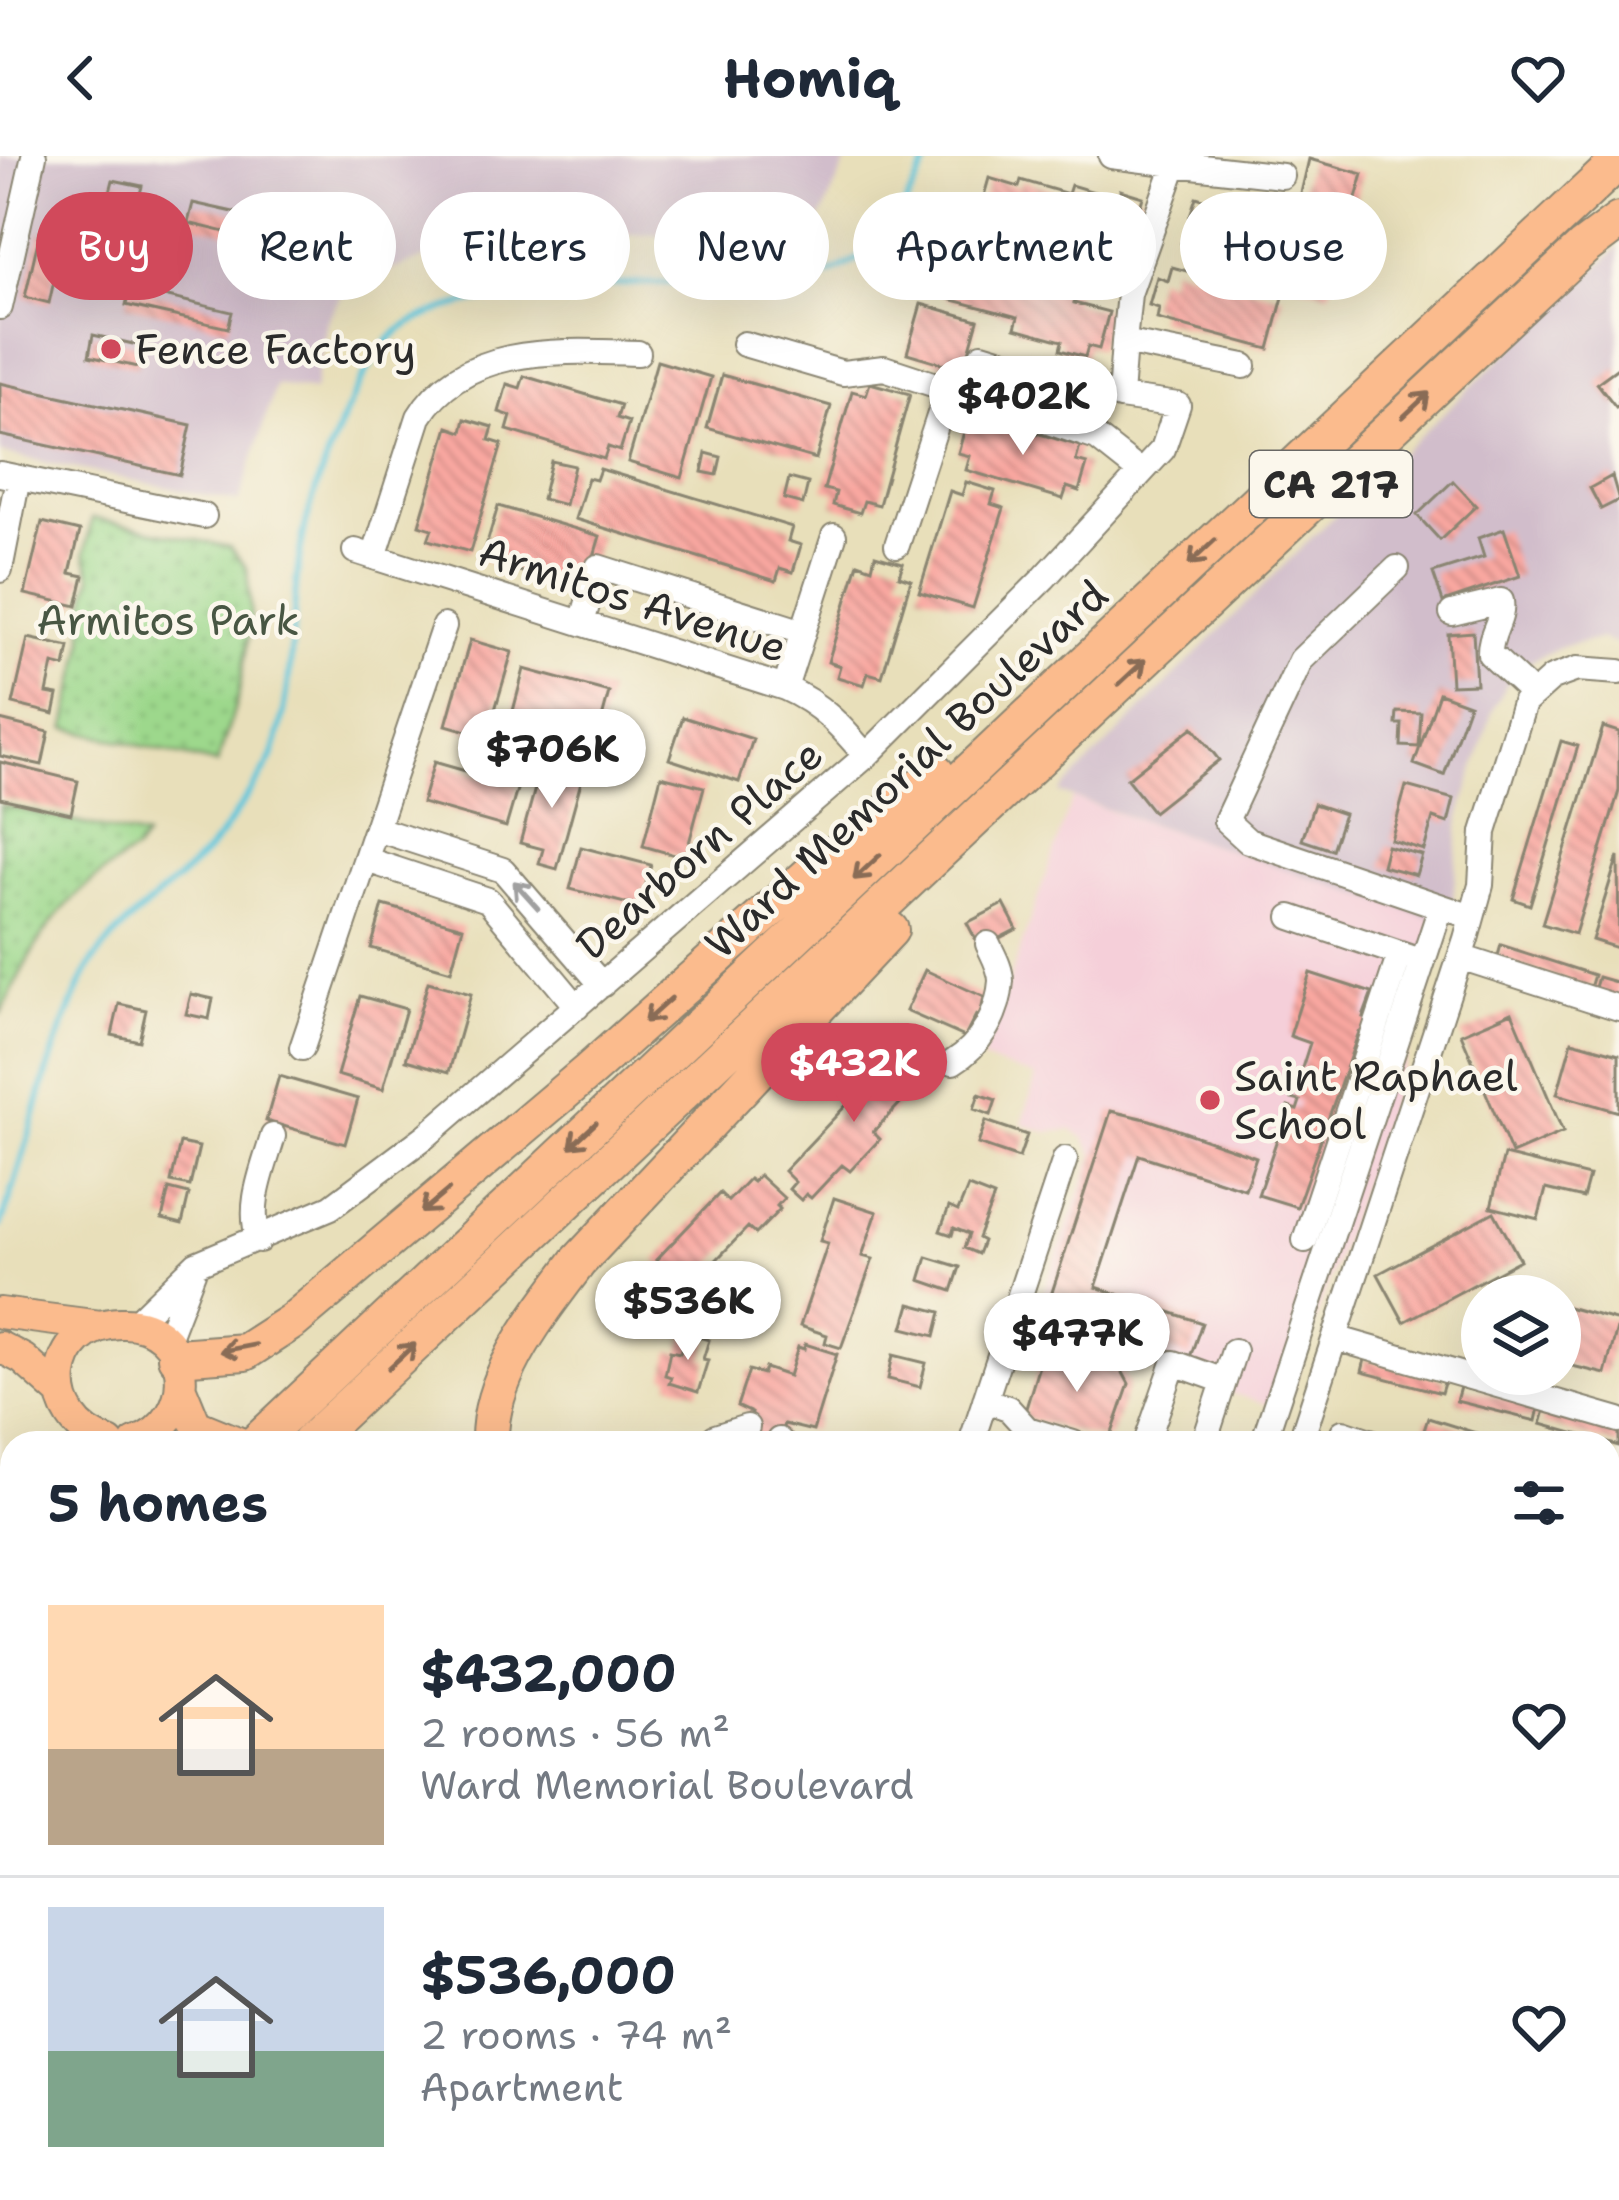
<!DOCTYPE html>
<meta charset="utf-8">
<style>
:root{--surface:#fff;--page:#f6f6f7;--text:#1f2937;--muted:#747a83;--line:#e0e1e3;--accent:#d1495b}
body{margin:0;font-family:"Shantell Sans",sans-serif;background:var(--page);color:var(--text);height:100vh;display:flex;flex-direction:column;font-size:45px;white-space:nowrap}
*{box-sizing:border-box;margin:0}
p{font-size:39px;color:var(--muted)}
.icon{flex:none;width:66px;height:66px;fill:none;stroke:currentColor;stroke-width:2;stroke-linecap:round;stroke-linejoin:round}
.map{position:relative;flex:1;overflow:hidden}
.details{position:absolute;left:0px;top:1275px;width:1620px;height:771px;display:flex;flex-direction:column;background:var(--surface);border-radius:36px 36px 0 0;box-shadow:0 12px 48px #0002}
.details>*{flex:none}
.hud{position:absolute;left:36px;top:36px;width:1548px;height:108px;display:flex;gap:24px}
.fabs{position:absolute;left:1461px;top:1119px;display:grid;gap:24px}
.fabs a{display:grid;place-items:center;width:120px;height:120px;border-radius:50%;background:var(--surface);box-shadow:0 12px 48px #0002;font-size:60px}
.price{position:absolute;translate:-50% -102px;padding:0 27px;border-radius:42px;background:#fff;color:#222;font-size:39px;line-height:78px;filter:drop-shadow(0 3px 6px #0008)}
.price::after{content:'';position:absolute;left:50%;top:72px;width:36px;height:27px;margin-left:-18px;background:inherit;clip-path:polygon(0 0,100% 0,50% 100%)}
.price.current{background:var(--accent);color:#fff}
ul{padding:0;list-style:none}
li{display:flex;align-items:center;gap:36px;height:300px;padding:0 48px}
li+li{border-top:3px solid var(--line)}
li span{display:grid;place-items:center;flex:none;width:336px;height:240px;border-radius:0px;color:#555}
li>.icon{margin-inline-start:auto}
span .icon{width:144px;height:144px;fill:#fffc;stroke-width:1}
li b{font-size:51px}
h2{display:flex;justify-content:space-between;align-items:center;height:144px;padding:0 48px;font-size:51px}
.chip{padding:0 42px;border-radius:54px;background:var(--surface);box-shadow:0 12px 48px #0002;font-size:42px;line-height:108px}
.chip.current{background:var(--accent);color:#fff}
header{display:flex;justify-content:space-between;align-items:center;height:156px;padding:0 48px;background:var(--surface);font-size:54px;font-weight:700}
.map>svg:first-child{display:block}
.built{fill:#f5cfd9}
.industrial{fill:#d1bdcb}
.grass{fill:url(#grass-dots);stroke:#64825c;stroke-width:3}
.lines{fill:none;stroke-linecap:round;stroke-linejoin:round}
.stream{stroke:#5ec6db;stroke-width:6}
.building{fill:url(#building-back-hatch)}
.minor-casing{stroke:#8a8572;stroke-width:28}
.major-casing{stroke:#8a8572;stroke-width:34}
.highway-casing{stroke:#8a8572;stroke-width:40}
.minor{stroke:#fff;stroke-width:24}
.major{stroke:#fbbb8d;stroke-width:30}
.highway{stroke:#fbbb8d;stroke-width:36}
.oneway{stroke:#896c57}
.oneway2{stroke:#a0a0a0}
.poi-dot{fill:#d1495b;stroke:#fbf7ec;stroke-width:4.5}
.labels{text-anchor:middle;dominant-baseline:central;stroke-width:9;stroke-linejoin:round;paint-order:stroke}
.shield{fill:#fbf7ec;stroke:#696865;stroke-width:3}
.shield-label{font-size:39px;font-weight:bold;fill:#2b2b2b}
.poi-label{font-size:42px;fill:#2b2b2b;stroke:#fbf7ec;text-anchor:start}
.street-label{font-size:42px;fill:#2b2b2b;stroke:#fbf7ec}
.park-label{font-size:42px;fill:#485643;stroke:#fbf7ec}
</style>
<header><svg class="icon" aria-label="back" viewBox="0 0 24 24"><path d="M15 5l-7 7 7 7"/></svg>Homiq<svg class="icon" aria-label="heart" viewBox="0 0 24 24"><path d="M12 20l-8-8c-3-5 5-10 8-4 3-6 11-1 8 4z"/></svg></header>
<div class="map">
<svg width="1619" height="2044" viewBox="0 0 1619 2044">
<defs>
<pattern id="grass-dots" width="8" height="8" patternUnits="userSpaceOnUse" patternTransform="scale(3)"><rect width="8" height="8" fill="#9dd88c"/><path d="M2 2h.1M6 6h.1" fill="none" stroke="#87ba79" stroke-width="1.8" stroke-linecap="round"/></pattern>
<pattern id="building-back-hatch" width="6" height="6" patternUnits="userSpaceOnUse" patternTransform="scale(3)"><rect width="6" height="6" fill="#f9a7a0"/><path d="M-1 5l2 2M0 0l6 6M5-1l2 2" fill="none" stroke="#ca8883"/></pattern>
</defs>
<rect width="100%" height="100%" fill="#fbf7ec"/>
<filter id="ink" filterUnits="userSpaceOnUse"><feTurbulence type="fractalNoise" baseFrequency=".00833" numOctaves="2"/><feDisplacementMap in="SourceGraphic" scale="24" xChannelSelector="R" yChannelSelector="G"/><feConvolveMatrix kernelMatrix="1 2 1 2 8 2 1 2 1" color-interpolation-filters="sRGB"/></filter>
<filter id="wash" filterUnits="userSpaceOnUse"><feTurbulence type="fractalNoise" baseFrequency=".004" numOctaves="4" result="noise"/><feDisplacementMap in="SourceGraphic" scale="48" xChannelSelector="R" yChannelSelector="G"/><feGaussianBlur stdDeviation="2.7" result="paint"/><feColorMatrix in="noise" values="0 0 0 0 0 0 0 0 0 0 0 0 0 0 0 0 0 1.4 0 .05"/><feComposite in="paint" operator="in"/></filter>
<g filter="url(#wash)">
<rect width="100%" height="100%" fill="#e8dfba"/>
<path class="built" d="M1072,642L1451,769L1285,1254L1029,1174L1094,998L1084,982L1072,974L1047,976L1022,968L1036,921L982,904Z
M1608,1761L1619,1764V2044H1204L1207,2034H1608Z"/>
<path class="industrial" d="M0,0H849L819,66L791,81L534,77L425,102L345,131L327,165L314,235L276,229L239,346L0,297Z
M1619,91V489L1601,483L1559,491L1528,507L1505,530L1493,553L1460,661L1451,769L1059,637L1305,388Z
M12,1740V1994L0,2043V1751Z"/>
<path class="grass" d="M92,362L230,391L247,412L251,465L238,541L217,608L66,572L84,487V453L92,421L85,397Z
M0,649L145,682L135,695C57,745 39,778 0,859Z"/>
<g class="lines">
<path class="stream" d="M0,1070C28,1000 39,924 70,854C77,836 86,813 99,798C133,755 182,726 217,684C228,670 238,654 248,639C256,627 267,614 272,601C299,526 287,444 306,367C319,317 357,214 394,179C461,118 719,128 813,124C888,97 896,67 930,0"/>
</g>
<g id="blocks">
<path class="building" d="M1309,3L1363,18L1329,137L1268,120L1277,89L1288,92Z
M989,22L1019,31L1021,24L1068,38L1071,29L1118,43L1120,34L1143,41L1128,92L1102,84L1100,92L1051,78L1048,89L976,68Z
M113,24L142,30L134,63L105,56Z
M1196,41L1226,50L1228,45L1277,60L1260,112L1181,87Z
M193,47L242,58L237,79L188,67Z
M40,76L64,81L49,147L25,141Z
M77,87L118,96L115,109L74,100Z
M960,87L1029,107L1025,122L1076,136L1074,147L1109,156L1099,193L1088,190L1085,201L1060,194L1062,185L1015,172L1018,161L945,142Z
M1172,111L1283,141L1269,193L1157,163L1159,152L1149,149L1157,121L1168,125Z
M130,132L232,156L228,172L126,149Z
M921,148L978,164L964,214L907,197Z
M93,179L142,190L137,211L89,200Z
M657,205L711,221L682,322L628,306Z
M1619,211V249L1616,251L1597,227Z
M722,219L831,250L816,303L707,272Z
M524,220L621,249L617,262L629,266L620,295L608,291L604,303L507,274L511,260L499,256L507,228L520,232Z
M0,227L191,269L180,319L0,279Z
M870,227L910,238L879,349L864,345L860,357L833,349L836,336L824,333L852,235L866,239Z
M983,261L1080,290L1076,305L1087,308L1079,335L1067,331L1063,343L966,314L970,300L958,297L966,269L979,273Z
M465,263L493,271L489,284L502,288L470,396L428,384L432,373L419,369L448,271L462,276Z
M706,297L721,301L717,319L702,316Z
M551,305L574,310L565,349L542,343Z
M600,313L792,371L788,385L801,389L793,416L780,412L776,425L575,363L588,322L596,324Z
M1612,320L1619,344L1601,353L1590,332Z
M789,322L808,327L803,348L784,343Z
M1453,325L1476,350L1440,384L1417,359Z
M966,326L995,335L991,348L1004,352L973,452L919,436L950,335L962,339Z
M498,350L600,380L584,434L482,404Z
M42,366L80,375L70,417L84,420L77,450L25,438Z
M1504,373L1520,420L1443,446L1433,417L1484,401L1478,382Z
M875,399L903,407L899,420L911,424L882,521L868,517L864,529L837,521L840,510L828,506L858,407L872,412Z
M1473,476L1476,528L1451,529L1448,478Z
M28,482L69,491L65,511L53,508L47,537L58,539L54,558L13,548Z
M470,484L512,496L487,581L446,569Z
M524,513L609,536L598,577L513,555Z
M1439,537L1469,548L1444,619L1414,608Z
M1397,556L1421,557L1419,591L1401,590L1402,568H1396Z
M683,561L753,583L739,626L669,603Z
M0,564L49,576L42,609L0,600Z
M1193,571L1219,604L1153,656L1127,623Z
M1603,571L1619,576V635L1575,778L1542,768Z
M1561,585L1578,590L1530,749L1513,743Z
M543,603L584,615L557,713L539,708L543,693L520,687Z
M0,606L78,625L71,658L0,642Z
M434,606L518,630L506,671L422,647Z
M661,620L704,631L685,702L643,690Z
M1406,630L1454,643L1448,667L1433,662L1424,694L1391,684Z
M1314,648L1344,658L1332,694L1302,684Z
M1387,690L1422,699L1416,719L1382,710Z
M581,691L651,709L640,751L570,733Z
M1618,700L1619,785L1617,792L1592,784Z
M1004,748L1017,773L980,792L967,767Z
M383,749L463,771L451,815L371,792Z
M1501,789L1594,819L1590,832L1497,803Z
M925,814L984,841L980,861L976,859L965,881L906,855Z
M1310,817L1372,837L1363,861L1373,864L1368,879L1359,876L1297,1051L1258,1039L1288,951L1297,954L1300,945L1292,943L1310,887L1290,880Z
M1598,821L1619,827V843L1594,835Z
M428,826L471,838L449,916L406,904Z
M191,838L213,843L209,863L186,858Z
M360,840L406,853L383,933L337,919Z
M119,848L146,854L139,885L112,879Z
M1512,856L1563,976L1512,998L1461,878Z
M1572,885L1619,898V956L1557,938Z
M892,891L924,922L873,976L880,983L850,1015L842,1009L811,1042L806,1038L801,1044L789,1033L795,1026L784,1015L852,943L848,938Z
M279,920L358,943L345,988L266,965Z
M979,938L996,944L991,959L974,953Z
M1111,955L1150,964L1256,1001L1245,1033L1139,999L1096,1131L1202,1167L1190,1201L1086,1167L1081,1184L1041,1170Z
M986,965L1027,979L1019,1002L978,988Z
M180,987L199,991L190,1030L171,1026Z
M1504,999L1589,1020L1583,1042L1546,1033L1538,1063L1491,1051Z
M759,1019L784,1042L777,1050L780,1053L756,1078L748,1071L695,1126L692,1123L685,1131L656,1104L720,1037L728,1045L749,1023L753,1026Z
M968,1031L994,1041L978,1082L983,1085L978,1098L964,1092L969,1078L954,1072L952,1079L940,1075L949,1051L958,1055Z
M169,1033L189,1038L182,1068L162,1063Z
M834,1042L877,1056L862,1100L873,1103L841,1192L825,1187L827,1179L800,1170L828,1087L820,1085Z
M1494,1056L1520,1104L1404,1166L1378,1118Z
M927,1101L960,1111L952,1135L920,1124Z
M910,1148L941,1156L935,1180L903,1172Z
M1560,1149L1619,1165L1605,1218L1560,1207Z
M686,1177L709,1184L703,1203L708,1204L698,1236L669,1227L671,1221L665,1219L670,1195L680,1197Z
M805,1188L837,1198L813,1275L784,1268L778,1287L743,1285L752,1257L737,1250L749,1214L763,1218L765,1212L789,1220L798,1191L804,1193Z
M1044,1193L1097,1209L1108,1206L1120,1211L1129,1228L1111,1280L1103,1283L1023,1262Z
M893,1199L926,1207L920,1231L888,1223Z
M1365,1203L1445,1224L1441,1237L1362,1216Z
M1460,1231L1539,1251L1536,1265L1456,1245Z
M1545,1254L1619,1275V1290L1541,1268Z
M1428,1262L1492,1282L1491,1287H1420Z
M0,1337L12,1343V1379L0,1403Z
M1608,1485L1619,1488L1617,1540L1608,1538Z
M1608,1598L1619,1601V1621L1612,1642L1608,1641Z
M1223,2034H1389L1422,2042L1221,2044Z"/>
</g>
</g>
<g filter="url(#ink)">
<use href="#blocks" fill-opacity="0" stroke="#8a8572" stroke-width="3"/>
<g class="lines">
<g class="minor-casing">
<path id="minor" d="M1111,0L1175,8
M0,151L34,0
M1124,186L1129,138L1175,8L1282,20
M744,188L843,217L884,212L1097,282L1140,316
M982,199L1120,241L1124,186L1244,210
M0,318L204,360
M897,389L948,233
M355,395L785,532C821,548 841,570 866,600
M374,401L419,261C463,187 564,195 638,197
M1397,412L1301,504L1226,665L1248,685L1472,761
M0,414L18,322
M1452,457L1501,445C1504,465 1489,477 1490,498L1533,538
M582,467L598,411L803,476
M785,532L834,380
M377,673L503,714L602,829
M367,704L488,744L577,851
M1291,761L1415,803
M1460,801L1619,852
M302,892L444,470
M953,906C980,890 999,858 1001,825C1001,812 993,799 988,788
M259,1084C247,1049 263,1015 273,980
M1305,1084L1400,798
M134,1168L196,1108L331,1051L426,980L866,600L1044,422L1163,293L1178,249L1120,241
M1335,1182L1619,1264
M166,1186L193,1116
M985,1244L1008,1252L1027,1273L1073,1287
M715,1281L747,1271
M779,1284L782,1287
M971,1287L1065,1003
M1146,1287L1174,1207L1224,1225
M1204,1287L1234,1195
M1263,1287L1441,751
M1300,1287L1466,783L1481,729L1484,676L1524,547L1552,522L1577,513L1619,516
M1340,1287L1343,1276L1376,1287
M1608,1362L1619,1338
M1608,1479L1619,1449
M1608,1555L1619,1558
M1608,1665L1619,1668
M0,1713L12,1704
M1608,1990L1619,1949
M965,2034L980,2041L997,2034
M1189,2044L1192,2034
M1518,2044L1521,2034"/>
</g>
<g class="major-casing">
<path id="major" d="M0,1157L101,1170
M0,1191L23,1203L60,1236
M182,1235L196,1269L240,1287
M109,1287C39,1266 47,1169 120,1167C193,1164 203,1263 135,1287
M1608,1692L1619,1695
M1608,1732L1619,1735"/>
</g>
<g class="highway-casing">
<path id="highway" d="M176,1201L245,1196L293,1165L589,915L809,719L936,617
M256,1287L1619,5
M309,1287L1583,92L1619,65
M490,1287C488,1220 540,1157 578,1106L890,774
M0,1444L12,1432
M0,1525L12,1514
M0,1578L12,1567
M0,1667L12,1657"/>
</g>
<use href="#minor" class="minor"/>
<use href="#major" class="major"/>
<use href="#highway" class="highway"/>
</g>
<defs><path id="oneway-shaft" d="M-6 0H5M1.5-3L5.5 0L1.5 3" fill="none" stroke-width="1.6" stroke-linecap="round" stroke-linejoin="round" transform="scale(3)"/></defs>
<g class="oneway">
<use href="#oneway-shaft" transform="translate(1416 249) rotate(-43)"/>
<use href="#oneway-shaft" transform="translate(1202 396) rotate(137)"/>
<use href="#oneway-shaft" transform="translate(1132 516) rotate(-43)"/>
<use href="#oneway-shaft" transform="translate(867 711) rotate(137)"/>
<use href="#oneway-shaft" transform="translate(658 854) rotate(138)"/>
<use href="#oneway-shaft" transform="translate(583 979) rotate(137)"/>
<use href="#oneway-shaft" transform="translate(435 1045) rotate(140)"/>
<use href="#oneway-shaft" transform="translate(238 1192) rotate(169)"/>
<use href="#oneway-shaft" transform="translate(402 1200) rotate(-43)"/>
</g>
<use class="oneway2" href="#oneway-shaft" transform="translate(526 739) rotate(-132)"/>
</g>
<g class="poi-dot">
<circle cx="111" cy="193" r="12"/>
<circle cx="1210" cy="944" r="12"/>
</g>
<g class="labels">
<rect class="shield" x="1250" y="295" width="162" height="66" rx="9"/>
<g class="shield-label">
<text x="1331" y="328">CA 217</text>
</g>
<g class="poi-label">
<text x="135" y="193">Fence Factory</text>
<text x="1234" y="920">Saint Raphael<tspan x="1234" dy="48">School</tspan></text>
</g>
<g class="street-label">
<text transform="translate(633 443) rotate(18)">Armitos Avenue</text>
<text transform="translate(906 613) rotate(-43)">Ward Memorial Boulevard</text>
<text transform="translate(699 693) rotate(-41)">Dearborn Place</text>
</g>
<g class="park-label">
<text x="168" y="464">Armitos Park</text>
</g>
</g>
</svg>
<div class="fabs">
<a><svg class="icon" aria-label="layers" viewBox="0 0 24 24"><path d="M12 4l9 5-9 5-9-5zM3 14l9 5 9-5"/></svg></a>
</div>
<b class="price" style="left:1023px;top:302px">$402K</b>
<b class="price" style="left:552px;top:655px">$706K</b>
<b class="price current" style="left:854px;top:969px">$432K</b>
<b class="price" style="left:688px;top:1207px">$536K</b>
<b class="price" style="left:1077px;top:1239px">$477K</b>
<div class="hud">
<a class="chip current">Buy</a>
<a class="chip">Rent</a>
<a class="chip">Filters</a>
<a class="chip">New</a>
<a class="chip">Apartment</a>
<a class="chip">House</a>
</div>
<section class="details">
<h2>5 homes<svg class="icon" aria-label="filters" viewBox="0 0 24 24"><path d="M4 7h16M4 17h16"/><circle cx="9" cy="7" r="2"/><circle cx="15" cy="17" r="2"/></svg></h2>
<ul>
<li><span style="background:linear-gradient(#ffd9b3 60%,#b9a48a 0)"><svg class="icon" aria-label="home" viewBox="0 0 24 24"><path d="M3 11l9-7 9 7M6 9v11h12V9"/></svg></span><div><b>$432,000</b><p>2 rooms · 56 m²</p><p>Ward Memorial Boulevard</p></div><svg class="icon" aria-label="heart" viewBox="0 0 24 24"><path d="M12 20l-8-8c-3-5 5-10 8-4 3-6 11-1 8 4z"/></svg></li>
<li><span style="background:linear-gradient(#c9d6e8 60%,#7fa58c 0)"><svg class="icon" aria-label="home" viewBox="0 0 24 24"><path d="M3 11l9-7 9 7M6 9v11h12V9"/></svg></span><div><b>$536,000</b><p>2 rooms · 74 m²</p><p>Apartment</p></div><svg class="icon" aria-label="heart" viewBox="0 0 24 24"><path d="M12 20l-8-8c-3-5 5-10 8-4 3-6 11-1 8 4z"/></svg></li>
</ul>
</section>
</div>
